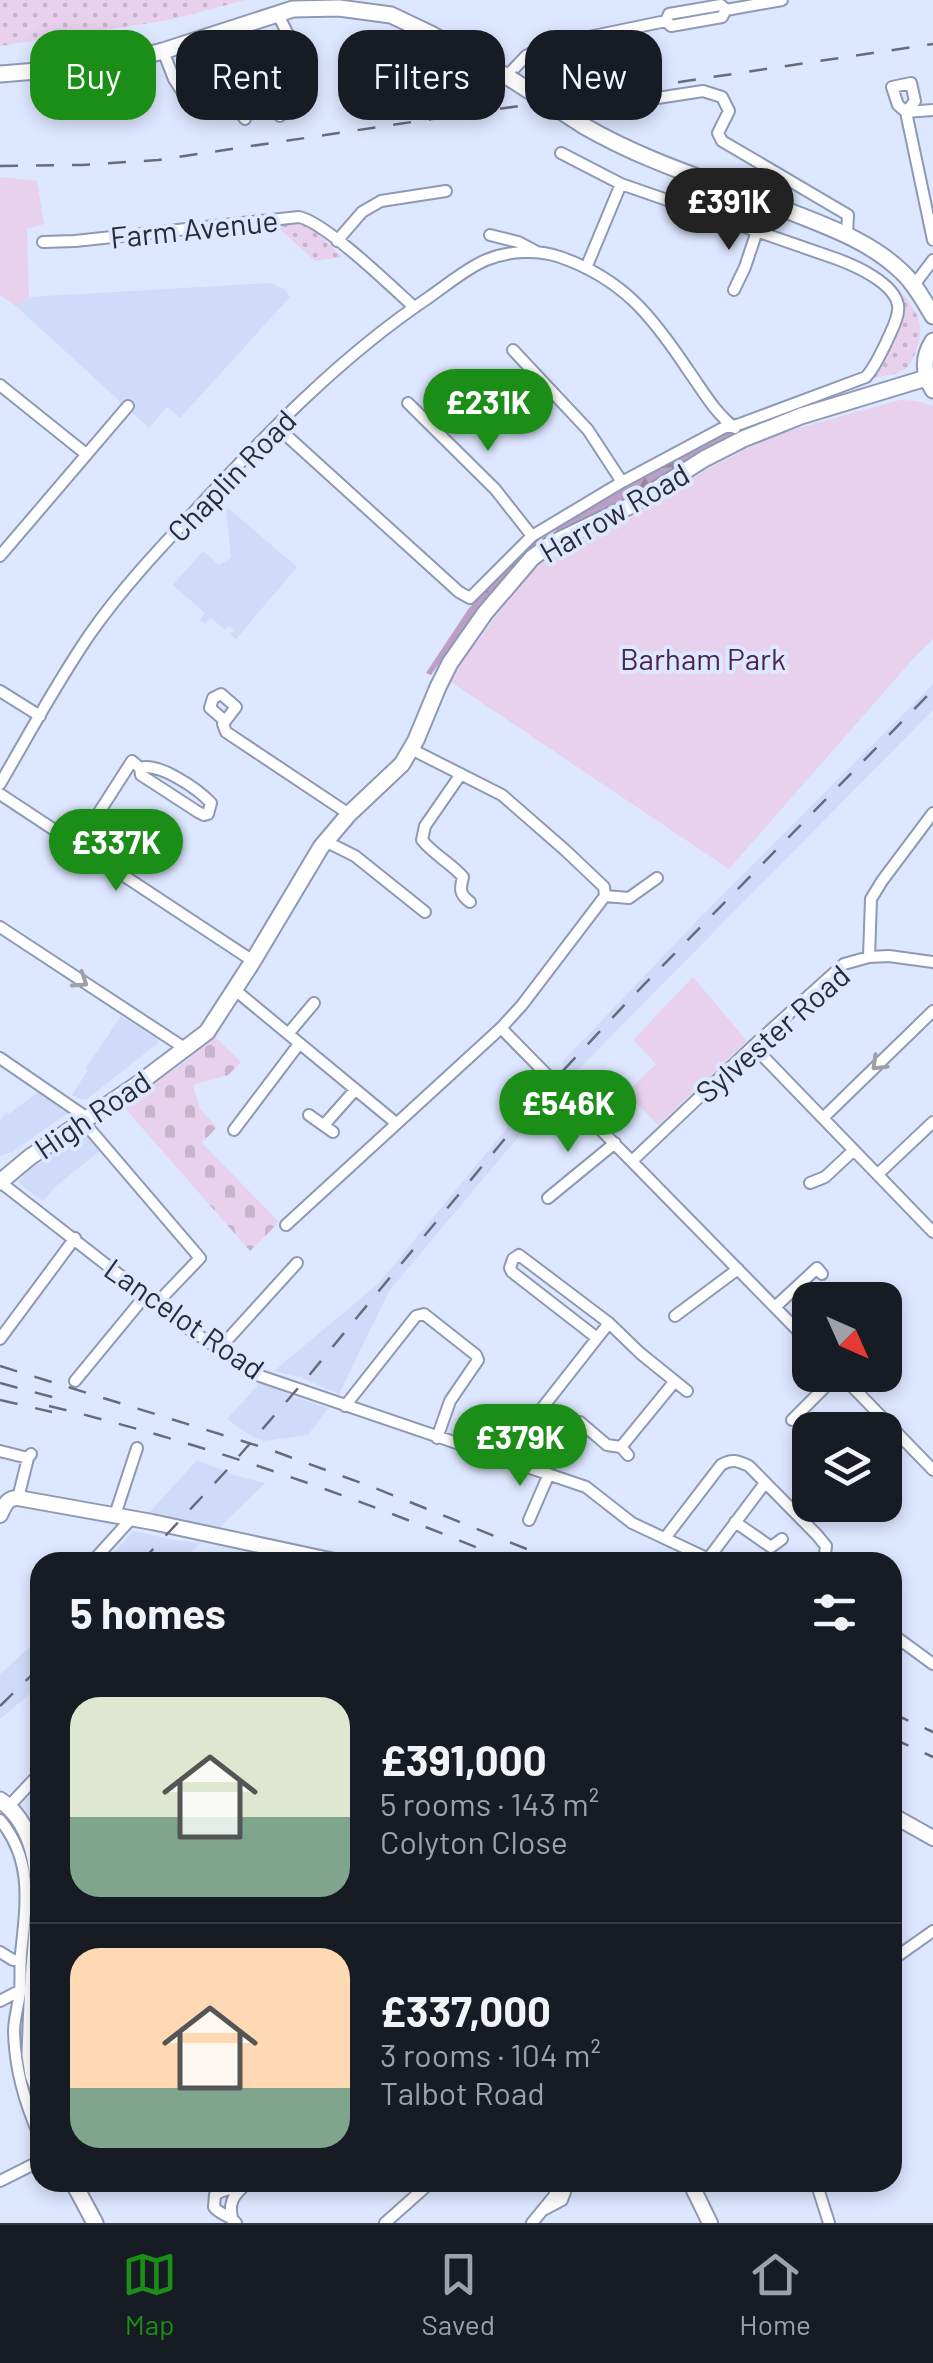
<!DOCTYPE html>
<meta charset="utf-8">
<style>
:root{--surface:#171b24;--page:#242831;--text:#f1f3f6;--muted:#9ea1a6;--line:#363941;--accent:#1a8e16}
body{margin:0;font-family:Barlow,sans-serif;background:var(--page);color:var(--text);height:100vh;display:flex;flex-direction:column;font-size:38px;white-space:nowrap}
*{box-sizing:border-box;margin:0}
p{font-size:32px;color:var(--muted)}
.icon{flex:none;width:55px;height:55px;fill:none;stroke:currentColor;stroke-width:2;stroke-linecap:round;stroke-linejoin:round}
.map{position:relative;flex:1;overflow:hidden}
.drawer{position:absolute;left:30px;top:1552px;width:872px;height:640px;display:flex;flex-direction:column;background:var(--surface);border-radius:30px;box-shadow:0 5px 15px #0003}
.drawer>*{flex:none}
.guide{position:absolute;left:30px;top:30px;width:875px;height:90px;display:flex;gap:20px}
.needle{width:65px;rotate:135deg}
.controls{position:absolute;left:792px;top:1282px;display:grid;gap:20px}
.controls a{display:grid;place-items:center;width:110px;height:110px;border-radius:20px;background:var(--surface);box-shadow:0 5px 15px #0003;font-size:50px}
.price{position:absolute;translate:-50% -85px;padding:0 22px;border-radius:35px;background:var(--accent);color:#fff;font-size:32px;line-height:65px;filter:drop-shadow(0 2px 5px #0008)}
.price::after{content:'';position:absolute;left:50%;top:60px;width:30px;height:22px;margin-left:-15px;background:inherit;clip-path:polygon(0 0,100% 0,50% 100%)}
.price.on{background:#222;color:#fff}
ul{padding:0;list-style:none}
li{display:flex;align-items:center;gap:30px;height:250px;padding:0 40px}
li+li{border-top:2px solid var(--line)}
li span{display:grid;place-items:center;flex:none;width:280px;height:200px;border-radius:30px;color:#555}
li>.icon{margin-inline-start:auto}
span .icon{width:120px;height:120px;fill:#fffc;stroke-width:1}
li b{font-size:42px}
h2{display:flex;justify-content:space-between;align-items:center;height:120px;padding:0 40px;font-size:42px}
.tag{padding:0 35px;border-radius:30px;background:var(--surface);box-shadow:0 5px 15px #0003;font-size:35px;line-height:90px}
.tag.on{background:var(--accent);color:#fff}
.tabs{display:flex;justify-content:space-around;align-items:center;height:140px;border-top:2px solid var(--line);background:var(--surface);font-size:28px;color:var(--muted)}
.tabs a{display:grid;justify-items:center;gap:5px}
.tabs .on{color:var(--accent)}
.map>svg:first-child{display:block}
.built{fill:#d0dbf9}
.grass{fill:url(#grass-dots)}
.forest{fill:url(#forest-firs)}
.cemetery{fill:url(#cemetery-stones)}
.green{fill:#e7d1ed}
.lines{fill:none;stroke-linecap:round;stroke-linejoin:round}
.street-casing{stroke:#8e99b5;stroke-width:14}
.secondary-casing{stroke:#8e99b5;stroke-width:18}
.primary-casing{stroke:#8e99b5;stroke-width:19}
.street{stroke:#fff;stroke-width:10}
.secondary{stroke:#fff;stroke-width:14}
.primary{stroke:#fff;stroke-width:15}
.rail{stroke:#666c7b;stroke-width:2.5;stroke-dasharray:18 18;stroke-linecap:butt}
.primary-bridge-casing{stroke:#8e99b5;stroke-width:19;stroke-linecap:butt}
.primary-bridge{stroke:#fff;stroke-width:15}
.oneway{stroke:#9ea0a5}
.labels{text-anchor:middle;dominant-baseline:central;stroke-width:8;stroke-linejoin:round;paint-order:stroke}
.street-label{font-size:30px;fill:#282c37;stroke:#dde7ff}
.park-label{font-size:30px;fill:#4b2457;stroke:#dde7ff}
</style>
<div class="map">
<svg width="933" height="2223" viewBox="0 0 933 2223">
<defs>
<pattern id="grass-dots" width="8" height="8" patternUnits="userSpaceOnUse" patternTransform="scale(2.5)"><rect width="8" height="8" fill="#e7d1ed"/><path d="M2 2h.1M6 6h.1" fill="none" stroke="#c6b4cc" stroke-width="1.8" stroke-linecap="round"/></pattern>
<pattern id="forest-firs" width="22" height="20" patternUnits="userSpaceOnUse" patternTransform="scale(2.5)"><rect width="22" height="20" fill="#bd9ec7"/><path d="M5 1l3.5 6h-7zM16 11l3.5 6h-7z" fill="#9a81a2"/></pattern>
<pattern id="cemetery-stones" width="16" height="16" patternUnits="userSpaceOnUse" patternTransform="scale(2.5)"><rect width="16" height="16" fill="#e7d1ed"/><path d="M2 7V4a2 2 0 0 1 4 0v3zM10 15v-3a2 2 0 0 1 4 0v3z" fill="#c6b4cc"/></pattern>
</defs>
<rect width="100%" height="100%" fill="#dde7ff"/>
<path class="built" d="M270,283L284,289L290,297L180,418L167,407L149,428L17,307L29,297Z
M229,509L297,567L236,639L230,634L234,630L229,626L225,630L211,618L205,624L200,620L205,613L173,585L203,551L219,565L231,558L226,510Z
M933,684V710L574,1074L563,1066L562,1062L714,903Z
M121,1016L158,1039V1043L87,1099L82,1100L72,1095L88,1070L86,1068Z
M544,1087L551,1094V1098L389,1291L339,1394L302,1378L274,1371L379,1283L540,1088Z
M38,1092L66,1109L68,1113L12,1152L0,1156V1121L6,1113L9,1114Z
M84,1131L101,1150L56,1186L43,1201L20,1184L19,1181L28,1171Z
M260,1383L300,1399L328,1408L308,1435L263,1441L251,1436L227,1419Z
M197,1460L234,1475L265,1483L217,1530L177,1520L146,1516Z
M133,1531L174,1540L201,1543L180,1562H106Z
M40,1638V1685L0,1719V1674Z"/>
<path class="grass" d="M0,0H246L169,20L0,46Z
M305,223L311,226L342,257L315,261L279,228L283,225Z
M903,294C917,312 925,325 917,347C914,355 912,364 905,369C896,375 883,376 873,378C884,360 907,316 900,296Z"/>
<path class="forest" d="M729,431L733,435L617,504L557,533L555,529L629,483Z
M537,538L540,542C497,582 465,628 431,675L426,673L469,608Z"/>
<path class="cemetery" d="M213,1035L241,1062L228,1075L193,1085L200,1109L217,1127L202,1143L279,1222L250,1251L122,1105L185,1062Z"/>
<path class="green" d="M0,177L37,181L44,224L27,229L29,297L17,307L0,295Z
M900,400L917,401L933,406V639L913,659L729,869L448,680L516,590L530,573L547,560L635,515L704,471L773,435Z
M693,977L747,1041L658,1125L626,1093L656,1064L633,1040Z"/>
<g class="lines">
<g class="street-casing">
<path id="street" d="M277,13L297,52L298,68L288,76L269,84L280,116
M666,21L671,26L722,17L726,10L782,0
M163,51L174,79L189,102L194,103L224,92L245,119
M506,77L526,56L545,46L666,21L669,14L721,5L726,10
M651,99L703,91L722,97L729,111L718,133L722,141L848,215L847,234
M906,112L915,101L911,83L892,87L898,105L906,112L933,240
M906,112L933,110
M490,235L518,242L537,252
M337,241L362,212L381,201L446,191
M43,242L75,241L299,217C325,222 392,287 414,307
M586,268L621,184
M914,285L933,260
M734,290L745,267L757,231
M513,350L588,430L622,482
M0,385L86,454
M408,403L495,489L532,536
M276,426L416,553L459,592L470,598L532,536L622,482L723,428L740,424L866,377C875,367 880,355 886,343C890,333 900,317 898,305C894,283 856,266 837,259L621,184L561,153
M0,556L128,406
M0,691L40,716
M225,721L210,708L213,698L221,694L236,707L223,724L226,732L349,814
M411,749L502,795L565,850L604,887L605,896
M461,774L425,826L422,840C434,855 451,863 463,877C460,889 459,894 470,902
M0,784C29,734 57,682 90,634C120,591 157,551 193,513C265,435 340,357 428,298C447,285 465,269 486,260C508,251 537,249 560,257C623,279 652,316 688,370C703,391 715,413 735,428
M0,794L253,961
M325,841L355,856L425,912
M78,845L132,761L140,768L141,775L198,812L204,815L208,814L211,803C198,789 159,762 140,768
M605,896L629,898L657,878
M0,927L186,1049
M869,957L871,899L882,881L933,813
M235,990L396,1123
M501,1028L810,1343
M288,1034L314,1003
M753,1046L933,1232
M0,1058L86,1117
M309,1115L333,1132
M823,1118L933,1011
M82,1120L200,1258L156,1304
M324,1125L355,1090
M234,1130L299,1044
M633,1160L753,1046L844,964L869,957L889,956L933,962
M878,1174L933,1122
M0,1182L189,1329L260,1376L586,1487L632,1523L715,1562
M810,1183L825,1177L854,1150
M548,1198L615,1143
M286,1225L501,1028L522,1005L605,896
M775,1307L817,1268L822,1274
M675,1316L738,1269
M597,1338L512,1272L510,1268L513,1259L519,1255L609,1323L640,1353L687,1391
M0,1339L75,1238
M219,1349L297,1263
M841,1375L933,1470
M75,1381L145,1296
M345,1406L416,1316L424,1314L476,1355L478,1360L450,1401L437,1438
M792,1420L837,1375
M580,1422L607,1445L621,1447L628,1455
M621,1447L675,1381
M0,1451L28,1458
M503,1458L609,1323
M18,1498L28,1458L31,1454
M115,1515L137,1448
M529,1520L549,1474
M735,1522L771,1547L782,1539
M665,1538L721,1465C732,1458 738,1461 749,1466L817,1535L826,1546L824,1562
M708,1559L765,1483
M92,1562L131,1519
M892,1634L933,1664
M9,1806L40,1773
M0,1820C34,1861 26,1905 21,1954C20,1967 21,1980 20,1993C18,2006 14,2019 14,2032C15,2068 25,2104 40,2137
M0,1952L13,1960H21
M892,1960L933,1931
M0,2001L23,1989
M0,2181L40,2161
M816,2182L829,2223
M545,2209L562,2200L565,2192L561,2182
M232,2218C229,2205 232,2197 242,2188
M236,2223C230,2215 220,2215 214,2207L215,2195C225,2187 238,2190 248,2182
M385,2223L431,2182
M532,2223L555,2195V2182"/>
</g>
<g class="secondary-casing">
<path id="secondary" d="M0,1515C4,1507 7,1497 18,1498L152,1522L339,1562
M892,1815L933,1838
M690,2182L710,2223"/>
</g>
<g class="primary-casing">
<path id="primary" d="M0,74L86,67L123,61L163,51L293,9L339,8L391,15L431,34L511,79
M584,126C651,165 725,185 796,214C834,229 872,243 902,272C915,284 924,301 933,316
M933,341C922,358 923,373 933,390
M0,1182L30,1157L138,1084L207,1032L253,961L321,847L349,814L402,764L416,740L438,687L450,663L485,613L532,558L551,544L630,506L704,459L743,439L801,416L926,378
M0,1800C51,1836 38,1915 34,1968C32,1997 31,2026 30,2055L33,2075L40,2093
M73,2182L95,2223"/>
</g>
<use href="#street" class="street"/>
<use href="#secondary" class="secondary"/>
<use href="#primary" class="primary"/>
<path class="rail" d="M0,166L82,165L158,160L933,44
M0,1366L268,1449L375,1488L559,1562
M0,1383L67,1401
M0,1400L52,1412
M49,1406C208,1444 361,1499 512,1562
M141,1562L226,1471L306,1379L546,1089L629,1000L933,690
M0,1706L40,1667
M892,1713L933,1732
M892,1738L933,1757"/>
<g class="primary-bridge-casing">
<path id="primary-bridge" d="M511,79L584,126"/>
</g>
<use href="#primary-bridge" class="primary-bridge"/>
</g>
<defs><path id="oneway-chevron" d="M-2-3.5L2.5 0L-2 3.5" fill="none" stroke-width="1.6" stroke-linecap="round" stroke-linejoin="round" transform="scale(2.5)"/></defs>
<g class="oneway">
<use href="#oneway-chevron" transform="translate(81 981) rotate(33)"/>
<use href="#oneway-chevron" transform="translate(878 1064) rotate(136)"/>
</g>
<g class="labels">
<g class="street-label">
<text transform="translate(194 228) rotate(-6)">Farm Avenue</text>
<text transform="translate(231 475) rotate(-46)">Chaplin Road</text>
<text transform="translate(614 512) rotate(-30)">Harrow Road</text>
<text transform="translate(772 1033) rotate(-41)">Sylvester Road</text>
<text transform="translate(92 1114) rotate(-34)">High Road</text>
<text transform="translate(185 1318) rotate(35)">Lancelot Road</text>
</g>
<g class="park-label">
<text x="703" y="658">Barham Park</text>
</g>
</g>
</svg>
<div class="controls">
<a><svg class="needle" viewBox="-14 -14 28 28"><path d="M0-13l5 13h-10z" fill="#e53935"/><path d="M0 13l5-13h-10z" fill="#9ea1a6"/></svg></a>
<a><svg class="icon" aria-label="layers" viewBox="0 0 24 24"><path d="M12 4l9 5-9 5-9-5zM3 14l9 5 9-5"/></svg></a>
</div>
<b class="price on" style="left:729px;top:253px">£391K</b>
<b class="price" style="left:488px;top:454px">£231K</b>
<b class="price" style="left:116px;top:894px">£337K</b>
<b class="price" style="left:568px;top:1155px">£546K</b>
<b class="price" style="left:520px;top:1489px">£379K</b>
<div class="guide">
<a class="tag on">Buy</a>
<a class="tag">Rent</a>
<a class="tag">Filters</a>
<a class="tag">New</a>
</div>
<section class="drawer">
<h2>5 homes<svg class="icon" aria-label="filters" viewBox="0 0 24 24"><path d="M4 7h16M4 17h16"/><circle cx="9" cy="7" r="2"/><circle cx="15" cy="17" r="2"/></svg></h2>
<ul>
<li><span style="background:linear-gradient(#dfe7d0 60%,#7fa58c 0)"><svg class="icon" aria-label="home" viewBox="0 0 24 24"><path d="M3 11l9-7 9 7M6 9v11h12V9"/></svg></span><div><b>£391,000</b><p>5 rooms · 143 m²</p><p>Colyton Close</p></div></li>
<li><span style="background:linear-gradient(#ffd9b3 70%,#7fa58c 0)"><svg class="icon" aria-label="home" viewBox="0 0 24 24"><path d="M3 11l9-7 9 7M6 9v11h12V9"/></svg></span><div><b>£337,000</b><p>3 rooms · 104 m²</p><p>Talbot Road</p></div></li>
</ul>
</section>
</div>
<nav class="tabs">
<a class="on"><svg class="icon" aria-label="map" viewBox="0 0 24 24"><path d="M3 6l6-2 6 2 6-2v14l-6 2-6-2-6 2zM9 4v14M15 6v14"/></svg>Map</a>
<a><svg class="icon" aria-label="saved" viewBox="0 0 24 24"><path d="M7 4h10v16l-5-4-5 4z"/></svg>Saved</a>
<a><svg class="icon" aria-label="home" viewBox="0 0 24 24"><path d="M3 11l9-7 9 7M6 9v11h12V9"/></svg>Home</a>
</nav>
